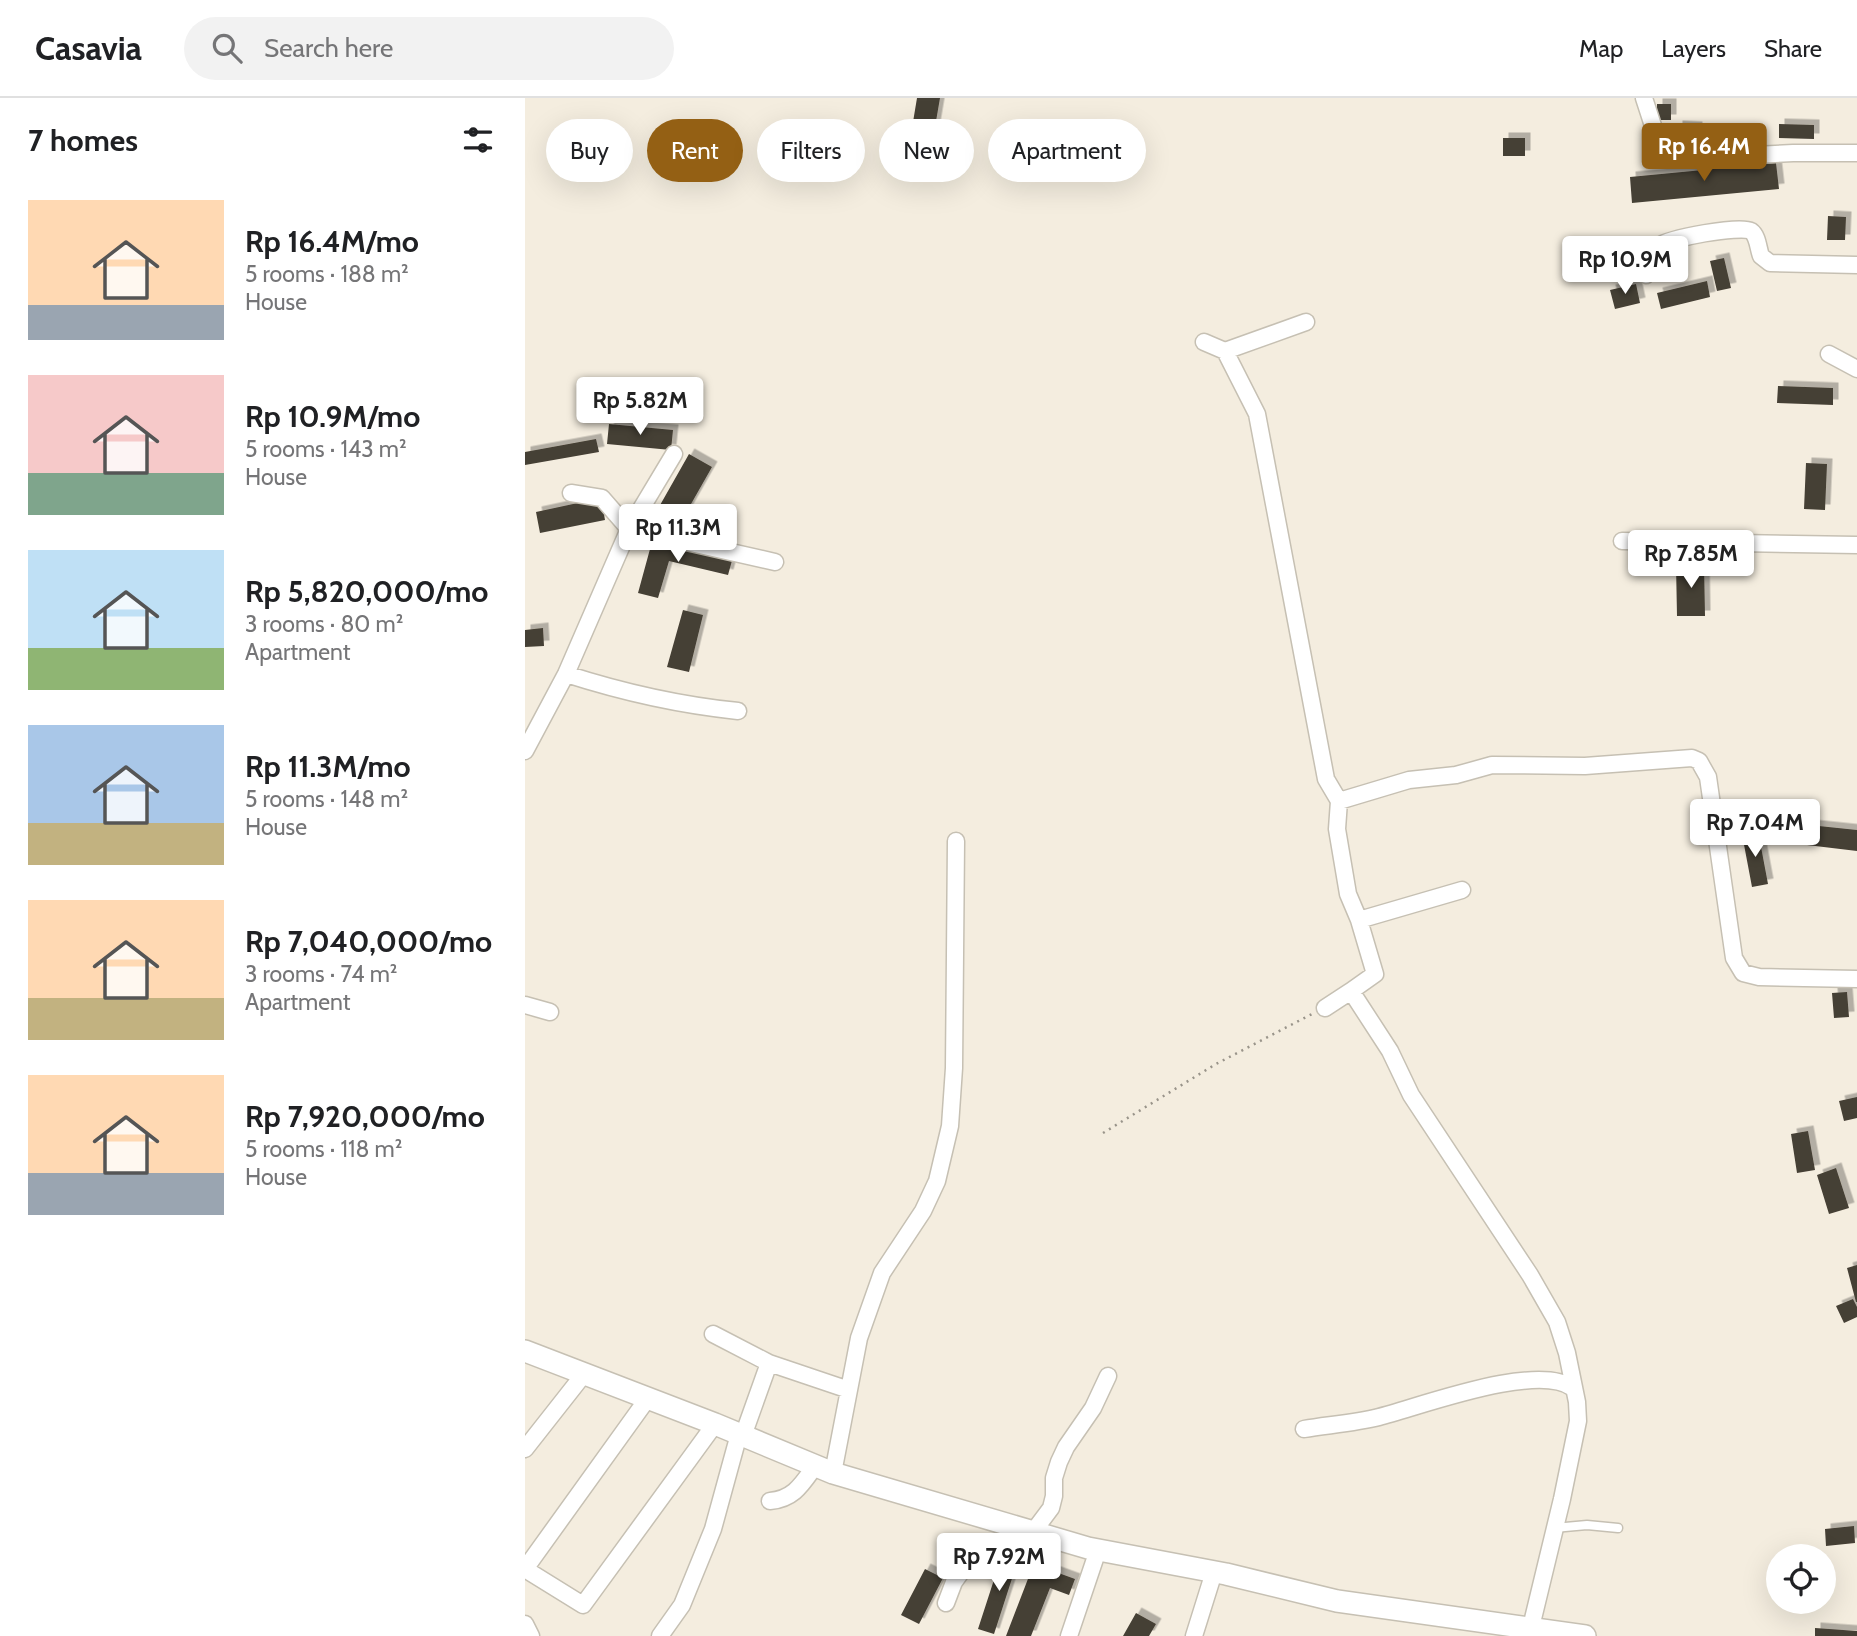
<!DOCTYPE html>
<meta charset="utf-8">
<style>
:root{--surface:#fff;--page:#f2f2f2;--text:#202124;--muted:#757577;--line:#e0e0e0;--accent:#946014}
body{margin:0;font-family:Cabin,sans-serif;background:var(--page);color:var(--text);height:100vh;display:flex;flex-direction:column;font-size:26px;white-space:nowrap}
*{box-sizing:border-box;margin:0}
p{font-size:23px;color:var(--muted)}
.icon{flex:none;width:38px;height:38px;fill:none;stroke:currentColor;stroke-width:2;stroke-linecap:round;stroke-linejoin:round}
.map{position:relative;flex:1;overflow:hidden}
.panel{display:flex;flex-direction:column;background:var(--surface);width:525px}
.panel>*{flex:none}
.top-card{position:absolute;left:21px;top:21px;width:665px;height:63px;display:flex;gap:14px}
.fabs{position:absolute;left:1241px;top:1446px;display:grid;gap:14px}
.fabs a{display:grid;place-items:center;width:70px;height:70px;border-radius:50%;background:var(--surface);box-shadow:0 7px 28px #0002;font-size:35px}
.price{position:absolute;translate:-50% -60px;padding:0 16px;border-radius:7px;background:#fff;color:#222;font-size:23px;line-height:46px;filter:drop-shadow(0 2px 4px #0008)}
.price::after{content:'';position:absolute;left:50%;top:42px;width:21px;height:16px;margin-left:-10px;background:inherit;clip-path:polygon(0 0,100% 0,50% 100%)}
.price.current{background:var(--accent);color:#fff}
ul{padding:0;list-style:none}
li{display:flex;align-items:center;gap:21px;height:175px;padding:0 28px}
li span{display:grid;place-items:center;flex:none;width:196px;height:140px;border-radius:0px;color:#555}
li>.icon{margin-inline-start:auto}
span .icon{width:84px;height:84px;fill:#fffc;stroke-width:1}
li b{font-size:30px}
h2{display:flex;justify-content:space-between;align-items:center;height:84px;padding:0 28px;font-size:30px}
.chip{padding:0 24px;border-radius:32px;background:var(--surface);box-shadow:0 7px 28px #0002;font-size:24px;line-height:63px}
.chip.current{background:var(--accent);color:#fff}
header{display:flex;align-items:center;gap:42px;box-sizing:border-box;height:98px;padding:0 35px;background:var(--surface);border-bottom:2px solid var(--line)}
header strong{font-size:33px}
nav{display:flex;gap:38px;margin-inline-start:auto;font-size:24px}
.search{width:490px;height:63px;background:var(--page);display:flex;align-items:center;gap:18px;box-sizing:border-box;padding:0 24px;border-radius:38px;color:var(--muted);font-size:26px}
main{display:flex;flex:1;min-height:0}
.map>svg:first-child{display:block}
.building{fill:#453f34;filter:url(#shadow)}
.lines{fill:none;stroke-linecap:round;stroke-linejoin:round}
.lane-casing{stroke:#c6c0b3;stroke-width:11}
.street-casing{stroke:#c6c0b3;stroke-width:19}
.secondary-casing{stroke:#c6c0b3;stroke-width:24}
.path{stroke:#99948a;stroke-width:2.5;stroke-dasharray:2 5;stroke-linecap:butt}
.lane{stroke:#fff;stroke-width:8}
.street{stroke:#fff;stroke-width:16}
.secondary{stroke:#fff;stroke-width:21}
</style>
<header>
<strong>Casavia</strong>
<div class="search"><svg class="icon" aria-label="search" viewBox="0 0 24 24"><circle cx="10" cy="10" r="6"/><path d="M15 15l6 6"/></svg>Search here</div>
<nav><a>Map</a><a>Layers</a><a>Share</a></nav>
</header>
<main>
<section class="panel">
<h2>7 homes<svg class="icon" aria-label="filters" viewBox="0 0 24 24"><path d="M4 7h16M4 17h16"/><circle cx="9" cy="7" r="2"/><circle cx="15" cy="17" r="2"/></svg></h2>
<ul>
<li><span style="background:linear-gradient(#ffd9b3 75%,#9aa5b1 0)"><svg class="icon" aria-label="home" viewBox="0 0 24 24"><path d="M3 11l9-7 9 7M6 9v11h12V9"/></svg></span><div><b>Rp 16.4M/mo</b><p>5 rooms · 188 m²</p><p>House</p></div></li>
<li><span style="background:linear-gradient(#f6c9c9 70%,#7fa58c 0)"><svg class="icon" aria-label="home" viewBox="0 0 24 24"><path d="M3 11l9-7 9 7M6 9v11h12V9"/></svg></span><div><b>Rp 10.9M/mo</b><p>5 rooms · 143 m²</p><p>House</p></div></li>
<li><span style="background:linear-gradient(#bfe0f5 70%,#8fb573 0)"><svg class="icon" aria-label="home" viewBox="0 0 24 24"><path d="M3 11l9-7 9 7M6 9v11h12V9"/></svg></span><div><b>Rp 5,820,000/mo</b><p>3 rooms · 80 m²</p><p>Apartment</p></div></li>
<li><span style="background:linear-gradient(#a9c7e8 70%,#c2b280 0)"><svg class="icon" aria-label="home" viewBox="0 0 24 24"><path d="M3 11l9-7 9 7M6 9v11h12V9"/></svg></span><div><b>Rp 11.3M/mo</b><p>5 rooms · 148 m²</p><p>House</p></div></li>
<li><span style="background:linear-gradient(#ffd9b3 70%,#c2b280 0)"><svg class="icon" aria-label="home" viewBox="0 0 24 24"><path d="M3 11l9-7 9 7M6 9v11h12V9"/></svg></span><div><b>Rp 7,040,000/mo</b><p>3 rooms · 74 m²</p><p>Apartment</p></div></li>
<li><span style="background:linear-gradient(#ffd9b3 70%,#9aa5b1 0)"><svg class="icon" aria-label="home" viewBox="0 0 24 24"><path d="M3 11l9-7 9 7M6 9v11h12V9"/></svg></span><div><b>Rp 7,920,000/mo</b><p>5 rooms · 118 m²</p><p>House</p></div></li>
</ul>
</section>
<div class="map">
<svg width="1332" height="1538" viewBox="0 0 1332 1538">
<defs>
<filter id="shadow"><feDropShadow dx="5.5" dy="-5.5" stdDeviation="0" flood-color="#0004"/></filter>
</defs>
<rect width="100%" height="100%" fill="#f4eddf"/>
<path class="building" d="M392,0H415L405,58L383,54Z
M1132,6H1146V22H1132Z
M1254,26L1289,27V41L1254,40Z
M1152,28L1172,29L1171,47L1152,46Z
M978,40H1000V58H978Z
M1251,65L1254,91L1107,105L1105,79Z
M1303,118L1321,119L1320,142H1302Z
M1199,160L1206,190L1192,193L1185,163Z
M1182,183L1185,199L1136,211L1132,195Z
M1111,186L1115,205L1090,211L1085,192Z
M1253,288L1308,290V307L1252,305Z
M84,326L148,332L146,352L82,346Z
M71,341L74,354L0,367V354Z
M164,356L187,369L153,429L130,416Z
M1281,365L1302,366L1300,412L1279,411Z
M76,400L80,422L15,435L11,414Z
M128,440L208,459L203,477L144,463L133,500L113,495Z
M1151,466H1179L1180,518H1152Z
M158,512L178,517L164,574L142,569Z
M18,530L19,548L0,549V532Z
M1284,727L1332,732V753L1282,747Z
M1233,733L1243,786L1227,789L1217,736Z
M1322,894L1324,919L1309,920L1307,895Z
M1332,999V1020L1319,1023L1314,1003Z
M1283,1033L1290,1072L1272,1075L1266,1036Z
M1311,1070L1324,1110L1304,1116L1292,1077Z
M1332,1167V1204H1331L1322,1170Z
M1328,1201L1332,1209V1219L1319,1225L1311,1208Z
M1329,1428L1330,1445L1301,1448L1300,1431Z
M478,1454L494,1459L469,1536L453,1531Z
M400,1471L418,1480L394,1526L376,1517Z
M506,1473L526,1480L528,1473L550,1481L544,1497L525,1490L506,1538H481Z
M611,1515L631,1526L624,1538H598Z
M1290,1530L1332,1533V1538H1290Z"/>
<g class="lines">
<g class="lane-casing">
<path id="lane" d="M1029,1430L1062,1427L1093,1430"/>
</g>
<g class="street-casing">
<path id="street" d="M1119,0L1131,37L1137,49L1148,56L1170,60L1268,55H1332
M1121,177C1123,167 1125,154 1134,148C1144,140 1215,127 1226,133C1233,138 1233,150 1236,158L1245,165L1332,167
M679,244L700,253L732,316L801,681L814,703L812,731L823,796L834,822L850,876L826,893L865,953L886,997L1005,1177L1032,1224L1042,1255L1052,1304L1053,1323L1037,1401L1006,1529
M700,253L781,224
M1304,256L1332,271
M149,356L104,431L250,464
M1097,443L1332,447
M41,576C97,594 154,607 213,613
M0,653L41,576L104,431L77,400L46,395
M814,703L884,682L931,677L967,667L1060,668L1167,660L1174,663L1183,679L1209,860L1218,875L1234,879L1332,881
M834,822L937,792
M0,907L25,914
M800,910L826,893
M188,1236L244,1265L218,1338
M244,1265L324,1292
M779,1331C803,1327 830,1325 854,1319C897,1308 1012,1264 1048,1290
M0,1351L59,1276
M308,1375L334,1240L357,1175L398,1113L412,1083L425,1028L429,970L431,743
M245,1403C269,1401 277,1386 290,1368
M0,1471L58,1507L190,1326
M0,1471L123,1300
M421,1505L429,1484L444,1463L456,1451L508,1434L526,1410L529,1398V1380L534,1364L541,1349L568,1310L583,1278
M0,1526L6,1538
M135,1538L157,1507L188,1431L214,1336
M544,1538L573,1452
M669,1538L689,1474"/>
</g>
<g class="secondary-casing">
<path id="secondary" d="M0,1253L190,1326L308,1375L563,1450L701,1476L812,1503L1060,1538"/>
</g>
<path class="path" d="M578,1035L691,966L787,916"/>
<use href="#lane" class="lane"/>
<use href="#street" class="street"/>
<use href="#secondary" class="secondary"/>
</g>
</svg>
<div class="fabs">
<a><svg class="icon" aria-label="locate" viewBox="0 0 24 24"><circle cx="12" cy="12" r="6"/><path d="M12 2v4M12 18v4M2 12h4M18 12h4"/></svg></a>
</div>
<b class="price current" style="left:1179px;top:85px">Rp 16.4M</b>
<b class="price" style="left:1100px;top:198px">Rp 10.9M</b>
<b class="price" style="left:115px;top:339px">Rp 5.82M</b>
<b class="price" style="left:153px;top:466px">Rp 11.3M</b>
<b class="price" style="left:1166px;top:492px">Rp 7.85M</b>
<b class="price" style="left:1230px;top:761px">Rp 7.04M</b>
<b class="price" style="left:474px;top:1495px">Rp 7.92M</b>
<div class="top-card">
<a class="chip">Buy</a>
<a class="chip current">Rent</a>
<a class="chip">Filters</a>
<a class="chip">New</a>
<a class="chip">Apartment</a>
</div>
</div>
</main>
